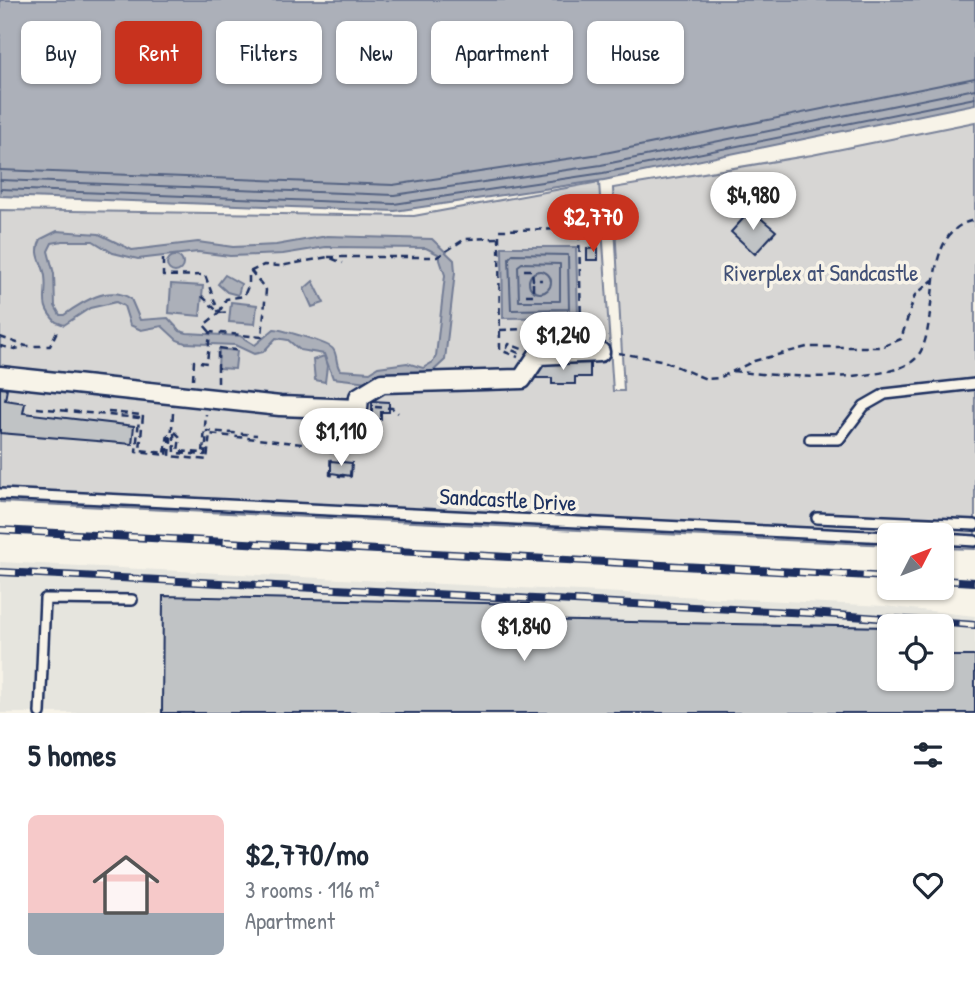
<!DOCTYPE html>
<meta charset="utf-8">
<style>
:root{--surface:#fff;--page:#f6f6f7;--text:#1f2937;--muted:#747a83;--accent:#c8321e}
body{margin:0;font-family:"Patrick Hand",sans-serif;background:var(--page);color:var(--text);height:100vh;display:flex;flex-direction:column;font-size:26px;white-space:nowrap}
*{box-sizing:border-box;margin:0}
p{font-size:23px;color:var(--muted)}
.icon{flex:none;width:38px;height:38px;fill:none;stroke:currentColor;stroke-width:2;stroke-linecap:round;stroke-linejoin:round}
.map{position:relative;height:713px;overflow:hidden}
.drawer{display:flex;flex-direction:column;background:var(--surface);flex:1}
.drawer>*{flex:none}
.banner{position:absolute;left:21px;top:21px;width:934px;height:63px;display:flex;gap:14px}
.needle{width:46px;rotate:48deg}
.tools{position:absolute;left:877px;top:523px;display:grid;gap:14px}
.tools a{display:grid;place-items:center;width:77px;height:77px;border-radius:10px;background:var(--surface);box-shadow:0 2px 5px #0004;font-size:35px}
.price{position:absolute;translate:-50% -60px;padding:0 16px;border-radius:24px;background:#fff;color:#222;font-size:23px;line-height:46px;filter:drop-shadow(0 2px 4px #0008)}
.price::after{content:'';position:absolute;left:50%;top:42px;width:21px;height:16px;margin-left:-10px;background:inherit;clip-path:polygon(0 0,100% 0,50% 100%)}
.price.current{background:var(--accent);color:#fff}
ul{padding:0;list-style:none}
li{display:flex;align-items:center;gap:21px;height:175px;padding:0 28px}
li span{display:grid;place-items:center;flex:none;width:196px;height:140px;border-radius:10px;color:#555}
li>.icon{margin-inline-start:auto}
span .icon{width:84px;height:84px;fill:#fffc;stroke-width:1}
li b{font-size:30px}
h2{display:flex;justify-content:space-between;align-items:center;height:84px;padding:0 28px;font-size:30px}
.chip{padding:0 24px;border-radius:10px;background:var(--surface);box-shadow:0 2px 5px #0004;font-size:24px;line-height:63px}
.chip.current{background:var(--accent);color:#fff}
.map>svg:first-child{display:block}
.built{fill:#e6e5de;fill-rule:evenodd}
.green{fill:#d7d6d4;stroke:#798299;stroke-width:2}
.water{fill:#acb0b9;stroke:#727c95;stroke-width:2;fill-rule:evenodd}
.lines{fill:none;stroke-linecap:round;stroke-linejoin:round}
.shore{stroke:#556382;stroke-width:2}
.building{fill:#c0c3c5;stroke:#1b2f5e;stroke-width:2}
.lane-casing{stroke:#1b2f5e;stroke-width:14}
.street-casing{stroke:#1b2f5e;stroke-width:23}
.path{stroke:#1b2f5e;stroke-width:2.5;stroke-dasharray:7 5;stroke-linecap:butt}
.lane{stroke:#f7f3e8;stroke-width:9}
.street{stroke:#f7f3e8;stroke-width:18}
.rail-casing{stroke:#1b2f5e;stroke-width:8}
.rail{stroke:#f7f3e8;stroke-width:5;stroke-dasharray:16;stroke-linecap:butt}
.labels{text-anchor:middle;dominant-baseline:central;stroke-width:7;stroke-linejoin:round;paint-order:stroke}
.park-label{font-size:23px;fill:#415076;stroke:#f7f3e8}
.street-label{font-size:23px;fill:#1b2f5e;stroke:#f7f3e8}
</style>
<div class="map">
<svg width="975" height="713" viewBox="0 0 975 713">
<rect width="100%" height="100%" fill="#f7f3e8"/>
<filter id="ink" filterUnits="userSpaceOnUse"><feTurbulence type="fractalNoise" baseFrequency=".0143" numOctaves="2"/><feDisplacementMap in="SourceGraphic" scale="14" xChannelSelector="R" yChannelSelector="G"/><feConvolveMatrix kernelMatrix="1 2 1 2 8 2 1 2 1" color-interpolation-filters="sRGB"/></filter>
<g filter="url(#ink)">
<path class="built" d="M0,562L884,606L975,616V713H0ZM889,626H942V679H889Z"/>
<path class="green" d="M975,122V549L942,548V536H889V545L0,502V210L414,216L599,182L613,391H624L613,188L812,155Z"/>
<path class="water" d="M0,0H975V104L604,180L395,211L0,196Z
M57,231L99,234L132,250L198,242L233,247L276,245L327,236L432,239L454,260L455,272L445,360L429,375L403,373L368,382L333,378L324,354L300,350L288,340L276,338L263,352L254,354L235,345L185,343L177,340L162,326L141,330L130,325L124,306L116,302L90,308L64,325L56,322C38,304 48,297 45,276C43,262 33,255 41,239ZM63,241H93L113,253L138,259L198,252L230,256L283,254L326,247L426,248L438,254L445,275L436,356L433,362L423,368L407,363L378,367L370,372L340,370C335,363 338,356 333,349C329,343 283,330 274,329L255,345L240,336L187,333L180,331L168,318L140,320L131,299C109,284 82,302 64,315H60L55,306L54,274L48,251L52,243Z
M502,247H576L578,317L503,318Z
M167 264a8 8 0 1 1 16 0a8 8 0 1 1-16 0Z
M225,275L241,284L238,295L227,292L218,284Z
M313,281L324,303L312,307L304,289Z
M171,284L203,286L200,316L169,313Z
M231,302L257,305L255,324L229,322Z
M219,349L237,351L235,369L218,368Z
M324,356L327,366L325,382L315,380L313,360Z"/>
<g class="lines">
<path class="shore" d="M0,170L393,185L600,154L975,78
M0,180L394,195L601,165L975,89
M0,189L394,204L603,173L975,98
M513,254L568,255L569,309L511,310L509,258Z
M522,263L560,264V301H519L518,266Z
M529 282a11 11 0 1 1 22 0a11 11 0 1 1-22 0Z"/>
</g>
<path class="building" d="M751,210L776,231L755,254L731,232Z
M598,248V260H587V249Z
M590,363V377H575V384H552V378H536L537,364Z
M0,388L7,389L5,400L25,403L23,413L134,426L132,444L0,433Z
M372,401L389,402V412H381V419H372Z
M331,461L352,463L351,476L331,473Z
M163,596L529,604V620L889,627V679H942V628H951L950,656H975V713H162Z"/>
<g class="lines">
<g class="lane-casing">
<path id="lane" d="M810,439H839L864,406L885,394L975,384
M0,494L889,537
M817,518L975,525
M942,539L975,541
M40,713L45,599L132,600"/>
</g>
<g class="street-casing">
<path id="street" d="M0,376L280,406L358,409L359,397L382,383L522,379L538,355L600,352"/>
</g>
<path class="path" d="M328,257H437L465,239L498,238
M163,259V276L205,275L219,313L204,325L210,332
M524,270H532L533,280H542
M526,295H533V281
M202,296L219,313L230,312
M219,313L226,299L244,296L249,284V272L264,265L280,266L328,257L343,263
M500,330L581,327L579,229L499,230V237L500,350L518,357
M0,337L26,346H50L58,329
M0,346L15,349L24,347
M519,353L507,348L509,344L522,349
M618,353L661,360L706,379L719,378L754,361L807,347H881L901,339L915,295L933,280
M733,371C770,376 886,385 914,360C944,334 915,231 975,220
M193,379L194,361L207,363L210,332L262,337L266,290L251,271
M218,383V348L236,350
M375,407L392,408L398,413
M37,408L139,418L136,452L167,455L171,431
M108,412L143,415L140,450L165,453L168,434
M173,413L170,456L207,460L210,434L331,447L330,475L350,477L351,465
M175,432L180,437L178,451L203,453L206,414
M174,433L175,453L205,455L207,431L257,435"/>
<use href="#lane" class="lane"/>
<use href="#street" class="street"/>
<g class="rail-casing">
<path id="rail" d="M0,530L889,577
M0,572L810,613L975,625
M942,580L975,582"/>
</g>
<use href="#rail" class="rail"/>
</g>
</g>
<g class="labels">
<g class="park-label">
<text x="821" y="272">Riverplex at Sandcastle</text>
</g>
<g class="street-label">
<text transform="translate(508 499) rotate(3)">Sandcastle Drive</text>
</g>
</g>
</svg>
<div class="tools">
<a><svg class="needle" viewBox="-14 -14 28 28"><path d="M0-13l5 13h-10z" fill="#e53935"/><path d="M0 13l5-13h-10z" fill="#747a83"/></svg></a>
<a><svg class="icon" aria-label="locate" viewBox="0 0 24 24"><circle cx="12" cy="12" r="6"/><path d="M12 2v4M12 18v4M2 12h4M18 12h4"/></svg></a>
</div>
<b class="price" style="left:753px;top:232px">$4,980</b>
<b class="price current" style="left:593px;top:254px">$2,770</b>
<b class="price" style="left:563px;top:372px">$1,240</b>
<b class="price" style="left:341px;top:468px">$1,110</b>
<b class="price" style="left:524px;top:663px">$1,840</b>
<div class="banner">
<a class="chip">Buy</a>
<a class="chip current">Rent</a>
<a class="chip">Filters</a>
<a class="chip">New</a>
<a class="chip">Apartment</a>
<a class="chip">House</a>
</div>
</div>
<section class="drawer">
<h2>5 homes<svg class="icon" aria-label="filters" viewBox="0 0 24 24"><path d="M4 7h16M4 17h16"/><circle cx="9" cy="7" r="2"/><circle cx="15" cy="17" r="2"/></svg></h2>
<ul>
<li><span style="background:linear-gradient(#f6c9c9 70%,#9aa5b1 0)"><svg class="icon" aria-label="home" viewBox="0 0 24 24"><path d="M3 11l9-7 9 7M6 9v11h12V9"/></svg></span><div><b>$2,770/mo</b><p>3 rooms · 116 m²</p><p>Apartment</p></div><svg class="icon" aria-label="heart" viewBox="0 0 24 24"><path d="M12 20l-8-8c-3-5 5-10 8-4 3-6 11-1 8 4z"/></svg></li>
</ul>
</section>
